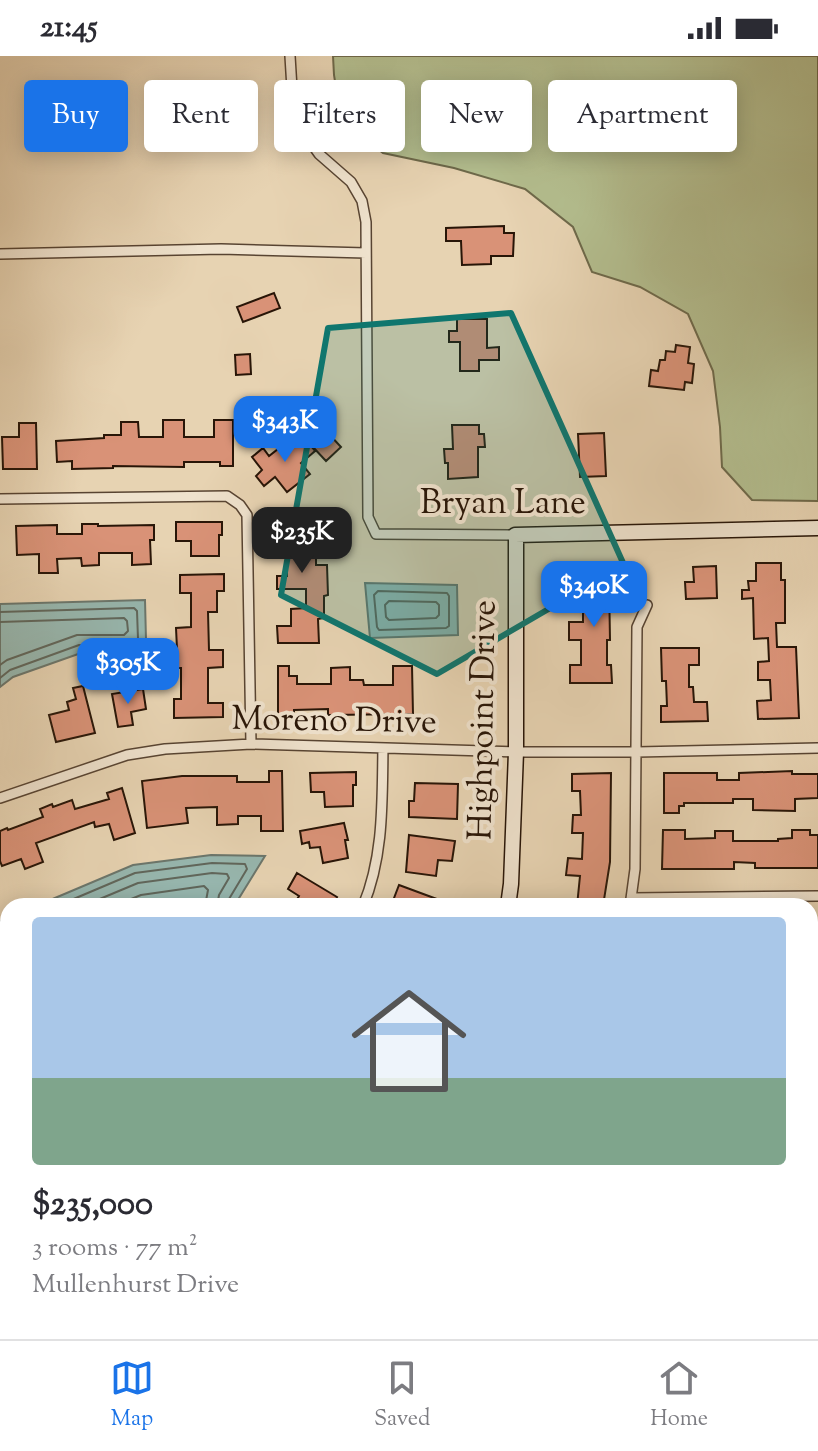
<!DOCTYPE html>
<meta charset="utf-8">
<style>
:root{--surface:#fff;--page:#f2f2f3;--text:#2b2b33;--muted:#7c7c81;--line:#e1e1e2;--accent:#1a73e8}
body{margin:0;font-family:"Sorts Mill Goudy",serif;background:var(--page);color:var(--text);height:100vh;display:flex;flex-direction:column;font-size:30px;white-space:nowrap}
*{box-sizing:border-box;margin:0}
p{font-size:26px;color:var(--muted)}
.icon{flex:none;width:44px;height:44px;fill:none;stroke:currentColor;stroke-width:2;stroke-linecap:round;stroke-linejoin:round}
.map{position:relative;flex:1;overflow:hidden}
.sheet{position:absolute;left:0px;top:842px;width:818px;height:442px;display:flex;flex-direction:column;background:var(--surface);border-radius:24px 24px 0 0;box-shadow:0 4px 20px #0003}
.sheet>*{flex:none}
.hud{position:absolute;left:24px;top:24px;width:770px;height:72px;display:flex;gap:16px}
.price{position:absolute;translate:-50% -68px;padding:0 18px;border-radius:16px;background:var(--accent);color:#fff;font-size:26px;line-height:52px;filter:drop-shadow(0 2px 4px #0008)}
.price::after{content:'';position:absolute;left:50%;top:48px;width:24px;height:18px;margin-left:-12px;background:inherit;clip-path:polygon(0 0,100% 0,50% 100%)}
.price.on{background:#222;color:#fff}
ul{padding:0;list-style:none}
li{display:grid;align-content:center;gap:16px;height:424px;padding:0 32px}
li+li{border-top:2px solid var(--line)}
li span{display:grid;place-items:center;height:248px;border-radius:8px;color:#555}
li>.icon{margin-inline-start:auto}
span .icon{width:144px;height:144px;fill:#fffc;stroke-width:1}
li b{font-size:34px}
.chip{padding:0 28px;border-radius:8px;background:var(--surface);box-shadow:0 4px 20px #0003;font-size:28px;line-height:72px}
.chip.on{background:var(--accent);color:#fff}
.status{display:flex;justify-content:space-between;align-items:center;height:56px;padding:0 40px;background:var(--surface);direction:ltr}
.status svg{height:22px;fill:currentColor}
.tab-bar{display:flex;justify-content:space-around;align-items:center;height:112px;border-top:2px solid var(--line);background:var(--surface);font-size:22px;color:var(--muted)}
.tab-bar a{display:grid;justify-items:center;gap:4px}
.tab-bar .on{color:var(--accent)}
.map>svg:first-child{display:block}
.green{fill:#b3bd8e;stroke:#6e694a;stroke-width:2}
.water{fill:#97b7af;stroke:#6b766c;stroke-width:2}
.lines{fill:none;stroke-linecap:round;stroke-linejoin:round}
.shore{stroke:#60665b;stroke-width:2}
.building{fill:#d99277;stroke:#281507;stroke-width:2}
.street-casing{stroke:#584432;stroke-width:12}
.secondary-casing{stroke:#281507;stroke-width:17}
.street{stroke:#efe2cd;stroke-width:9}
.secondary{stroke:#efe2cd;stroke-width:14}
.marked{fill:#0f766e;fill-opacity:0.2;stroke:#0f766e;stroke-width:6;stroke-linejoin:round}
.labels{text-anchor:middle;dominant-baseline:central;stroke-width:8;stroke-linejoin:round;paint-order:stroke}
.street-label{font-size:34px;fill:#281507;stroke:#efe2cd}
</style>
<div class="status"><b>21:45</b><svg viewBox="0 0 49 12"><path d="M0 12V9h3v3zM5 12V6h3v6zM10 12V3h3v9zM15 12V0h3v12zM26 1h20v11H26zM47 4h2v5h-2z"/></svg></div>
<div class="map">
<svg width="818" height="1283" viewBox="0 0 818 1283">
<rect width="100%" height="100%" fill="#e7d3b2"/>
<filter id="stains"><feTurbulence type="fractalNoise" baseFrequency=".0025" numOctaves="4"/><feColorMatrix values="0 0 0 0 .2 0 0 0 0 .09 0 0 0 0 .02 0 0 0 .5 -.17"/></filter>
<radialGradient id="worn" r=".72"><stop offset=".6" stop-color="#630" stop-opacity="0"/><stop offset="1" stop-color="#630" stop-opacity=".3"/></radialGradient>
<path class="green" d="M333,0H818V445L752,444L722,411L720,371L713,315L688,258L640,231L592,216L573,171L525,133L454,112L383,97L341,64L334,19Z"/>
<path class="water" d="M365,527L457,529L458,579L370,582Z
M145,544L146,584L144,597H81L13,621L0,631V548Z
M211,799L265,800L236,847L231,850H36L133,809Z
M8,862V930L0,933V865Z
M810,927H818V1014L810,1011Z"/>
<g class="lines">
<path class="shore" d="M378,535L447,537L449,540V570L446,572L379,574L377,571L374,539Z
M389,545L436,546L439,549V559L436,562L389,564L386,561L385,549Z
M0,556L134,552L137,555L138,583L137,587L134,589H79L10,614L0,622
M0,566L124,562L127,565L128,575L124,579H77L7,604L0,609
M57,850L135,817L212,807L245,808L247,813L229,843L228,850
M83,850L138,827L212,817L227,818L229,822L219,839L217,850
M114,850L141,839L204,830L208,834L205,850"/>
</g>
<path class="building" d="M504,170V177H514L513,200H491V208L462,209L461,185H446V172Z
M274,237L280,252L243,266L237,251Z
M457,263H487V292L499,291V304H479V315H460V286H449V275H457Z
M676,289L690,291L688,307L694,308L692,327L685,326L684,334L649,330L651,314L658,315L660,304H665L666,295L675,296Z
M250,298L251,318L236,319L235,299Z
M163,364H184V381H214V364H233V410H220V406H184V411L113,410V412L72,413V405L57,406L56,385L104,382V379H121V366H138L139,381H163Z
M19,367H36L37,413H3L2,381H19Z
M452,369H479V378H484L485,391H478V421L448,423V407H445L444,393H453Z
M327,376L341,391L326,405L312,390Z
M604,377L606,420L580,421L578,378Z
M303,380L315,395L301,407L310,418L287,436L275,421L264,430L256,420L262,414L252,401L263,392L269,400L292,382L295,386Z
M322,453L323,468H314V473H308V501H316V509H327L328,539L324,540V562L318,563L319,587H278L277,570H291V553L306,552V533H277V520H287L286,491H279L278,454Z
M176,466H222V479H219V500H191V485H176Z
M82,468H98V470L154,469V484H150L151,508L132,509V497H99V509L82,510L81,502L57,503L58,517H39V498L17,499L16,470L57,469V478H82Z
M756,507H781V524H785V567H776L777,591H796L799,662L758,663L757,645L771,644L770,624H758V606L769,605L768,582L754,583L753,542L742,543V534H749L748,525H756Z
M616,508L617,525H609L610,584H607V609H611L612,627H570V609H581V584H569V566H583V552H589L587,509Z
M716,510L717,542L686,543L685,526H694L693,511Z
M224,518V535H217V556H208L209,594H223V611L208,612V647H223V661L174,662V643H181V612H168V593H177L176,572L191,571V537H180V519Z
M661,592H699V609H689V631H693L694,646H707L708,665L661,666V650H667L666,625H662Z
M278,610H289V620H297V628H331V612L350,611V624H363L364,629H393V610H412L413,658L328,659V653L294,654V660H278Z
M83,630L95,677L56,686L49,659L69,654L67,646L76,643L73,632Z
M143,633L146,653L131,656L133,669L118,671L112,638Z
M269,715H282L283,775H261V760H238V768L217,769V751L186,752L188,767L147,772L142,725L182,720H237V726H269Z
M792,715V718H818V742L795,743V755L753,754V743H733V747H684V750H679V757H664V717H717V724H739V717Z
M356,716V729H353V750L325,751L324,736H311L310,717Z
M611,717L610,806L603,850H577L580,820L566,819L568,802L582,803L583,777H572L573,759H581L580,735H572V718Z
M415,727L458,728L457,763L409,761V745H414Z
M122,732L135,777L114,784L109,768L95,771L94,766L36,787L43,806L25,813L21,803L2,810L0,805V775L7,772L8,774L43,761L40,753L52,748L53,751L72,744L75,753L109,743L107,737Z
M344,767L348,784H345L348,802L323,807L320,791L310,792L309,786L302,788L300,775Z
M663,774H685V783L715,782V775H733V785H778V783L792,782V774H810V779H818V812H755V807L734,806V813H662Z
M409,779L455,785L452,805L438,804L436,820L406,816Z
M297,817L337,841L332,850H293L299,840L288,833Z
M399,829L453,849V850H391Z"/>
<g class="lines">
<g class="street-casing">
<path id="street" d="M290,0L293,49L297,67L319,98L351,126L362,145L366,166L368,461L376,478L515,479
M0,198L221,193L366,197
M0,443L227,440L240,449L247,459L251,688
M0,742L127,699L165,693L251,688L516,696H637L818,692
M633,842L818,840
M363,850C384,800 382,745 383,692
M630,850L635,813L637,571L647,549
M0,1050L8,1047
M810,1111L818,1114
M810,1178L818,1166
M229,1276L232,1283
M108,1283L123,1276
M496,1283L507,1276
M729,1283L735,1276"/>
</g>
<g class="secondary-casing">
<path id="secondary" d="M508,850L511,828L516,696V483L515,479L818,472
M0,1204L8,1199"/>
</g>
<use href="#street" class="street"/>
<use href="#secondary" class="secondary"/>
</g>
<path class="marked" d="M511,257L624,509L437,618L281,539L328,272Z"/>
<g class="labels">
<g class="street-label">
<text x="503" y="448">Bryan Lane</text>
<text transform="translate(484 664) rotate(-89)">Highpoint Drive</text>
<text transform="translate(334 666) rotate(1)">Moreno Drive</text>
</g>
</g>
<rect width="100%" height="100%" filter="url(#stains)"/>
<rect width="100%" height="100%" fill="url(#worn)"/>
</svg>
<b class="price" style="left:285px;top:408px">$343K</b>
<b class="price on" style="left:302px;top:519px">$235K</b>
<b class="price" style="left:594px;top:573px">$340K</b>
<b class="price" style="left:128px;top:650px">$305K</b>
<div class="hud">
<a class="chip on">Buy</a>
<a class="chip">Rent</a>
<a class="chip">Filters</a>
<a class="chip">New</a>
<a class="chip">Apartment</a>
</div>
<section class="sheet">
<ul>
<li><span style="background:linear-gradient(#a9c7e8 65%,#7fa58c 0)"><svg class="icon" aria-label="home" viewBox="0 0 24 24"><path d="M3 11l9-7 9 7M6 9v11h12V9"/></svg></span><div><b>$235,000</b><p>3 rooms · 77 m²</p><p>Mullenhurst Drive</p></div></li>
</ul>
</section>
</div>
<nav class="tab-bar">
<a class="on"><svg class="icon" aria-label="map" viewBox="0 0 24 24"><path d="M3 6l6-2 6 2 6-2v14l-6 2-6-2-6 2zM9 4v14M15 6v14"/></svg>Map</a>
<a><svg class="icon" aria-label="saved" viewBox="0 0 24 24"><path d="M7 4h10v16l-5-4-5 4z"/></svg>Saved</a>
<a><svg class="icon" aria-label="home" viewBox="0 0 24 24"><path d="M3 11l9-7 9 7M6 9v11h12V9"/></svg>Home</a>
</nav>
